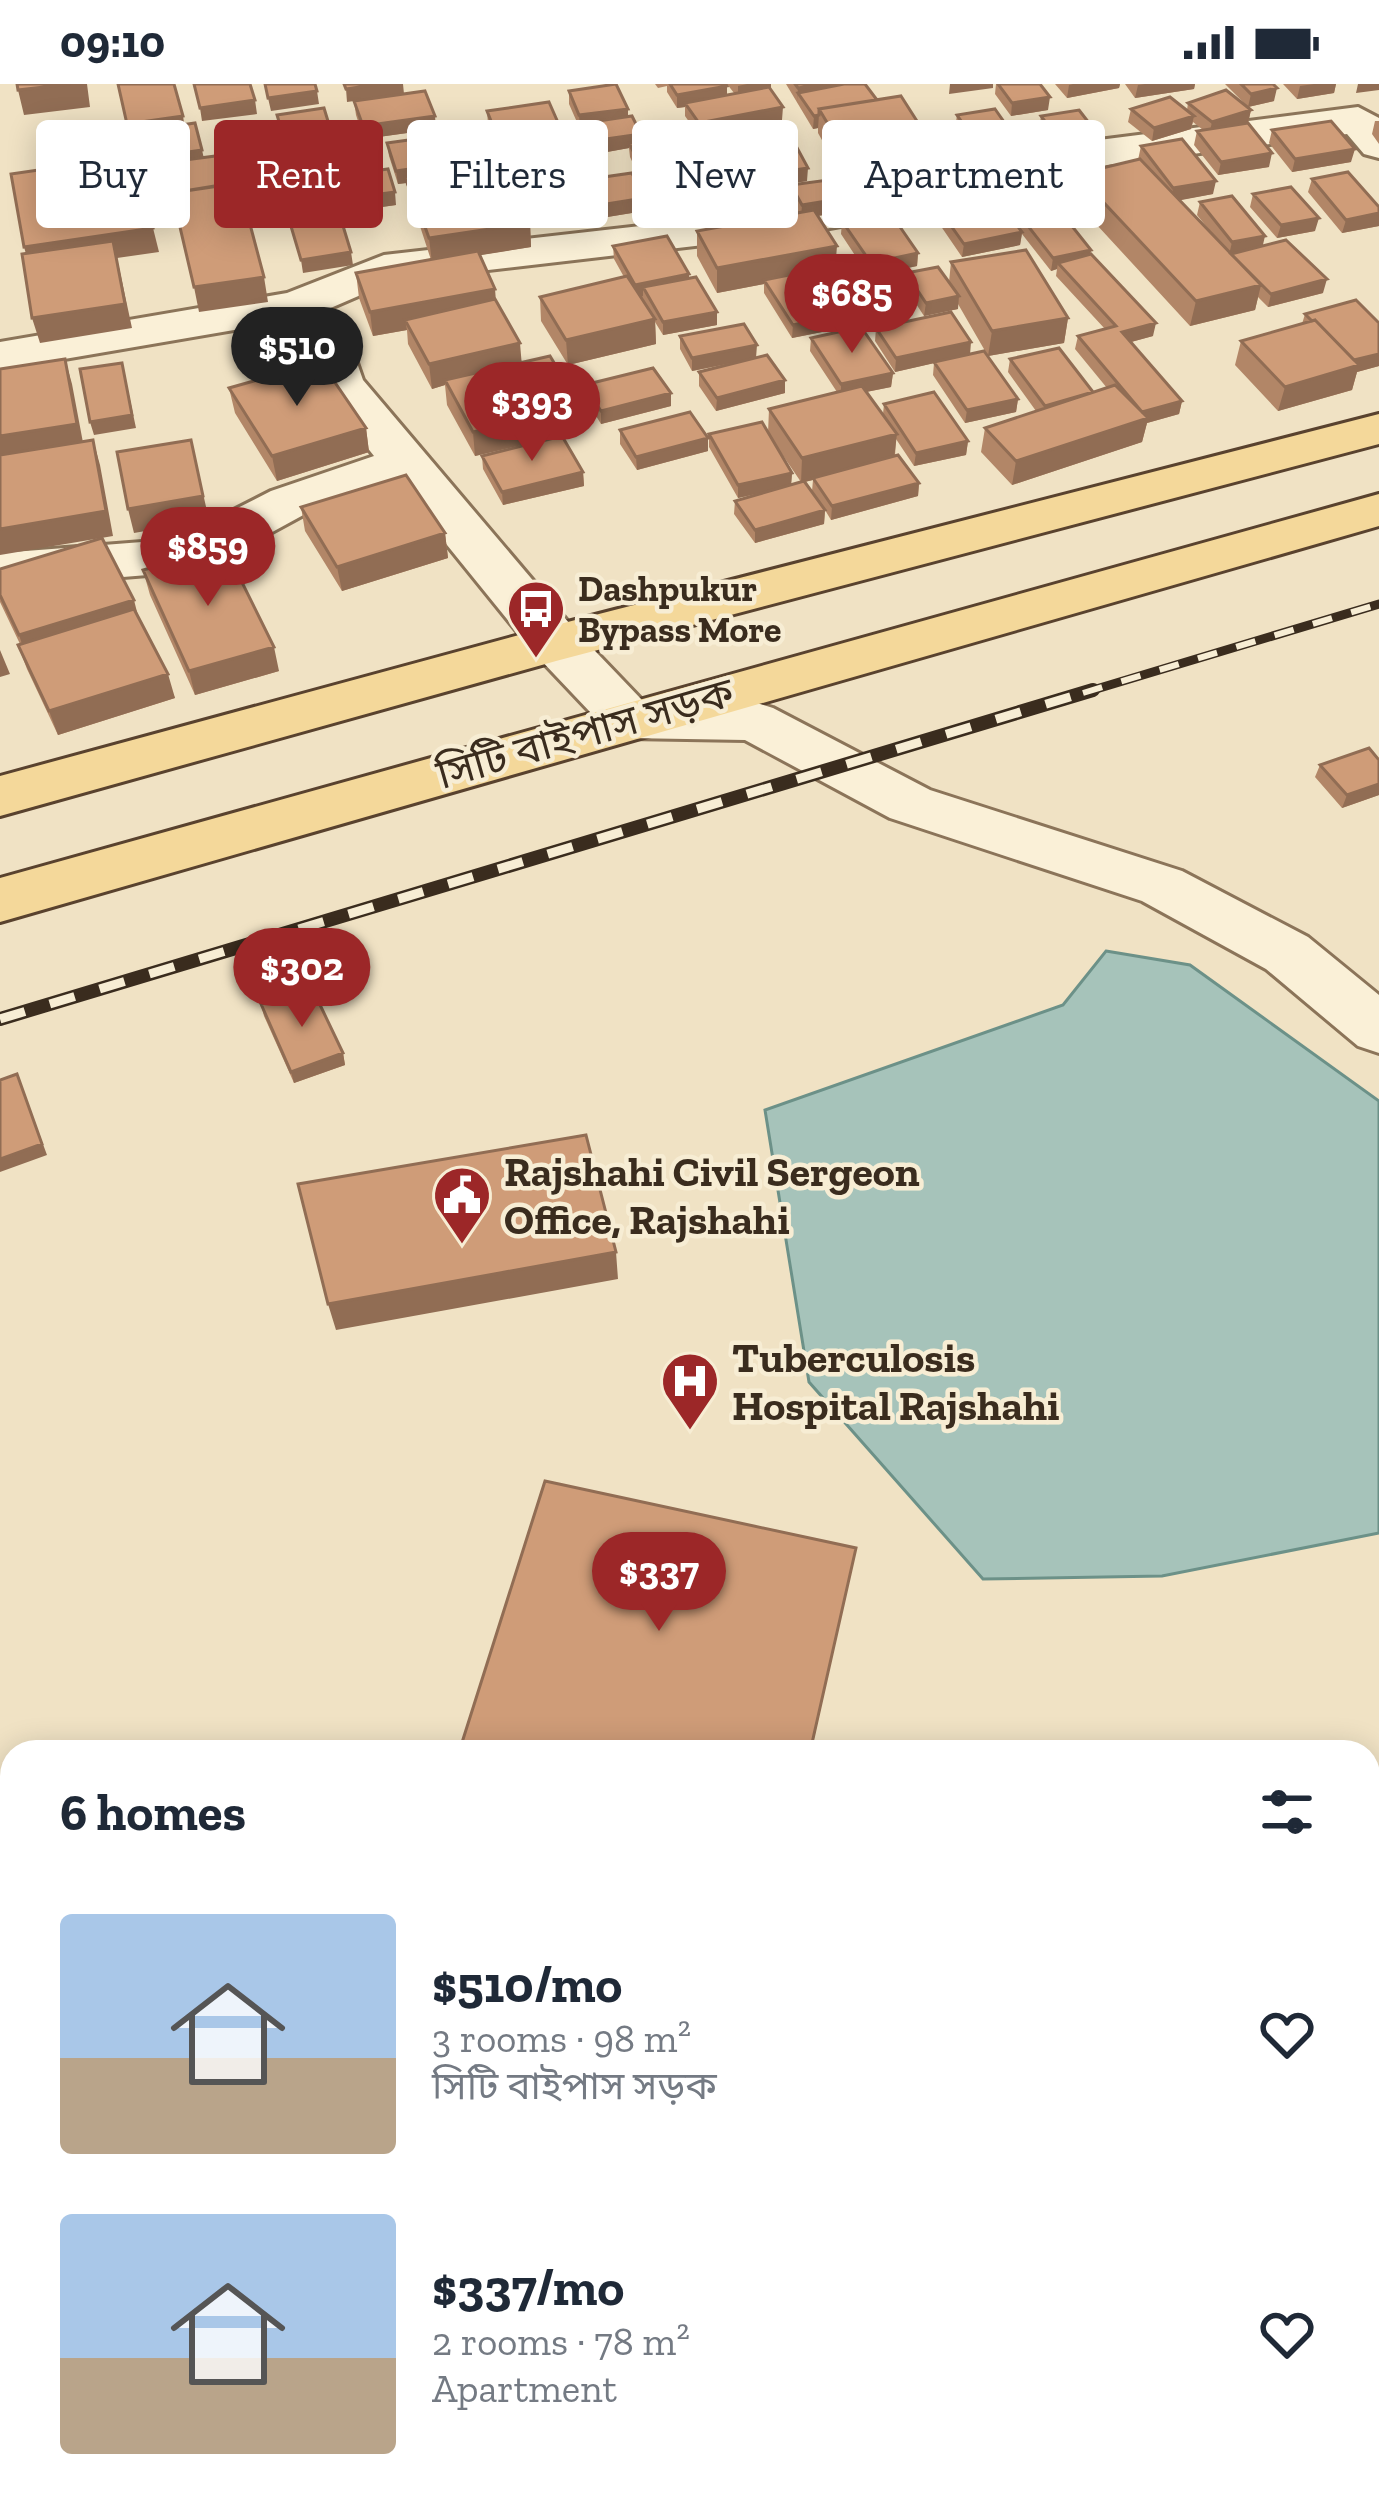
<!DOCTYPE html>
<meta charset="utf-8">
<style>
:root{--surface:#fff;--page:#f2f2f3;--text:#1f2937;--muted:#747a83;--accent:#9c2728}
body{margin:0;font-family:"Zilla Slab","Noto Sans Bengali",serif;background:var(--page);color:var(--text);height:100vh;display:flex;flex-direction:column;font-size:45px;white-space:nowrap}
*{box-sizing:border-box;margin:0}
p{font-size:39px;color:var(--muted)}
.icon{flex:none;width:66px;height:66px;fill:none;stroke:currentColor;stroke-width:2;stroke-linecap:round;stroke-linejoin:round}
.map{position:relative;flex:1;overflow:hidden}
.details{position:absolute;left:0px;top:1656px;width:1380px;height:768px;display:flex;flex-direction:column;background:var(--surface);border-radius:36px 36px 0 0;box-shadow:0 6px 30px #0003}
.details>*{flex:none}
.top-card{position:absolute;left:36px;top:36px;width:1308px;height:108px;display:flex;gap:24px}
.price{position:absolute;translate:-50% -102px;padding:0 27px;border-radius:42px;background:var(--accent);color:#fff;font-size:39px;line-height:78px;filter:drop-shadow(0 3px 6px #0008)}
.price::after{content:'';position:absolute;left:50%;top:72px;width:36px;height:27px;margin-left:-18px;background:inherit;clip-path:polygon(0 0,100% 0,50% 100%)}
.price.selected{background:#222;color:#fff}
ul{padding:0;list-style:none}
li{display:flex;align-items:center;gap:36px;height:300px;padding:0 60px}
li span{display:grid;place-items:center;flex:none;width:336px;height:240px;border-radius:12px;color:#555}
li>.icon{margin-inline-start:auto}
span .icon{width:144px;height:144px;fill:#fffc;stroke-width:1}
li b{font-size:51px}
h2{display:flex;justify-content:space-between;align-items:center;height:144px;padding:0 60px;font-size:51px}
.pill{padding:0 42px;border-radius:12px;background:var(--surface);box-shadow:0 6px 30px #0003;font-size:42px;line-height:108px}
.pill.selected{background:var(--accent);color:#fff}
.status{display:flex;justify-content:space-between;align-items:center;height:84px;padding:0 60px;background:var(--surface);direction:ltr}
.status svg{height:33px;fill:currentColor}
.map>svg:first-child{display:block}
.water{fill:#a6c3ba;stroke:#6c9188;stroke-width:3}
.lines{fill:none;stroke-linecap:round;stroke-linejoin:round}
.street-casing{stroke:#8b7459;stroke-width:6}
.primary-casing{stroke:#59422e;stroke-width:6}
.street{fill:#faf0d7;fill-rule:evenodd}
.primary{fill:#f4d89a;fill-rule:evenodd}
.rail-far1-casing{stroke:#3a2c1e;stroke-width:9}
.rail-casing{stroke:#3a2c1e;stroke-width:14}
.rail-far1{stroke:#f7edd4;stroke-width:6;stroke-dasharray:20;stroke-linecap:butt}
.rail{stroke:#f7edd4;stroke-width:9;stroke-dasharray:26;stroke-linecap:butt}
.wall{fill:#b28667;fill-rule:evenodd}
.shaded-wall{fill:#916d54}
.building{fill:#cf9c78;stroke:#916d54;stroke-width:3}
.labels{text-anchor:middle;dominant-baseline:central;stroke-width:9;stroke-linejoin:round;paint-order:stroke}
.far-poi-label{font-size:36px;font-weight:bold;fill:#3a2c1e;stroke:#f7edd4;text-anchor:start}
.street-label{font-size:42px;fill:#3a2c1e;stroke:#f7edd4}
.poi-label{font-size:42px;font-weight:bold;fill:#3a2c1e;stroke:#f7edd4;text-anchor:start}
</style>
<div class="status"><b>09:10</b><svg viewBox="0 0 49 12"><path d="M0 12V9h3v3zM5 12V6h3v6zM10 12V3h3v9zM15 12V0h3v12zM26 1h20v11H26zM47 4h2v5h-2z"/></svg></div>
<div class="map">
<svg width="1379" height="2424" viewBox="0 0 1379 2424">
<rect width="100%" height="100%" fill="#f0e2c4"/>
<path class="water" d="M1106,867L1190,881L1379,1017V1449L1162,1492L983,1495L809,1298L765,1026L1063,921Z"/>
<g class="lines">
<g class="street-casing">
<path id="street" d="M1358,23L1379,34V74L1364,70L1347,50L1107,81L1034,108L790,151L393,197L326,226L349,256L363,296L575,546L642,616L754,618L773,624L930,706L1182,787L1308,853L1379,911V969L1358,962L1266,885L1142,817L890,734L745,656L628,654L609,648L537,572L396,398L307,429L252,459L160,490L0,503V469L155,457L216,435L271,407L374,372L316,299L303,258L287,237L0,286V258L287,209L384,171L790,125L1024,84L1099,56Z"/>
</g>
<g class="primary-casing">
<path id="primary" d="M1379,330V360L556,577L0,732V692L556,541Z
M1379,410V442L0,838V794Z"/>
</g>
<use href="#street" class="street"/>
<use href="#primary" class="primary"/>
<g class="rail-far1-casing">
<path id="rail-far1" d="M1083,609L1379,520"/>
</g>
<g class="rail-casing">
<path id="rail" d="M0,935L1093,606"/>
</g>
<use href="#rail-far1" class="rail-far1"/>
<use href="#rail" class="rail"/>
</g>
<path class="wall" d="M655,0H726L727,11L734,9L727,0H771V5L782,36L699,52L685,32V23L677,24L667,8V2L658,4Z
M786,0H865L929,81L974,111L859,129L847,107L848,96L845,97L818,49V44L813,45Z
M996,0H1040L1048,26L1011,32L995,10Z
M1055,0H1120L1119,4L1067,14Z
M1125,0H1195L1194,5L1135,14Z
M1225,0H1273L1274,17L1248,23Z
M1283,0H1336L1334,9L1297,15Z
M569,7L628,25V32L641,50V58L698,83L639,92L630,73L629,64L607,68L599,50V42L580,45L569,20Z
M354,17L436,45L364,55L356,31Z
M1188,19L1251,26L1248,39L1269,83L1218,91L1194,61L1197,47L1203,46L1193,38L1191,45L1152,57L1128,38L1131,25L1187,26Z
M487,27L564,63L501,72L488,40Z
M277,31L331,47L332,54L366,78L367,88L396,121L339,129L332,97L301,102L292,66L286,67Z
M957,31L1009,61L971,67L955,45Z
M1041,32L1094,61L1056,68L1039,45Z
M1375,37H1379V60L1372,50Z
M1272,46L1351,78L1292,88L1269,59Z
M387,59L491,73V80L520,110H518L530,139L531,163L480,171L496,217L522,278L580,322L581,347L475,372L447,321L445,301L432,305L408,260L407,246L373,252L359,214L356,189L431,176L406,99L398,100L389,72Z
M1141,62L1213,110L1179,116L1214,152L1197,131L1200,118L1263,162L1323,209L1268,223L1258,213L1255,226L1190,242L1073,115L1077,90L1138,76Z
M741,68L807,97L755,105L768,134L798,129L791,114V101L839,115L838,129L818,132L835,187L816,190L842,230V244L792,254L764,209V200L717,209L697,172V147L715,144L703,120V107L750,99L741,81Z
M1312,95L1379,123V142L1342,149L1308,108Z
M583,96L644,114V127L595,135L584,110Z
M1253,110L1315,147L1277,154L1250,123Z
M1010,119L1091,166L1090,170L1153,252L1131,258L1182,317L1179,330L1147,339L1142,358L1012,401L981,368L985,344L1036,327L1008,288L1010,275L1093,308L1107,304L1075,265L1078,252L1105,245L1056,192L1057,185L1051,187L1022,150L1020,161L962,173L936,135L937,122L1009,131Z
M842,137L918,169L917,182L888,188L911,222L909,235L868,243L844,206L845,192L866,188L841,150Z
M613,162L689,194L717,228V241L663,251L655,238L656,260L568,281L541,237L540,213L624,193L614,175Z
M951,178L1068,234L1064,259L988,272L958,220V225L924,232L905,203L906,189L949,198Z
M1305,230L1379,239V282L1357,288L1352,306L1278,327L1235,281L1241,257L1302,240Z
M876,244L970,270L1018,315L1016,328L965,339L933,291L934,279L895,288L875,257Z
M680,252L756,274L785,309L716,327L699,302V288L748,276L692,287L680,265Z
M811,254L893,289L891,303L866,308L883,330L884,320L968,357L966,371L914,382L896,355L895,372L919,399L918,412L831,436L825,426L824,440L755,459L734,430L735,417L770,407L738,414L709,363V350L768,349L769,325L837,308L810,267ZM773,357L801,398L791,401L792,389ZM813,396L812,407L804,398Z
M584,301L671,322L601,340L585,314Z
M229,304L366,344L369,368L277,397L235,329Z
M620,346L708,367L637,386L620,360Z
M482,372L583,388L584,402L503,421L483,385Z
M301,423L445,449L448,474L342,507L305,447Z
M0,485L138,533L175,614L58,651L27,585L18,561L20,560L0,518Z
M143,486L279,587L195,611L150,511Z
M1379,676V711L1342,724L1315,693L1320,681Z
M261,920L343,969L345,981L294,999L264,932Z"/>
<path class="shaded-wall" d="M70,0H87L90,23L24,31L18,6Z
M380,0H403L404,10L347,18L346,5Z
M747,0H771V8L738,15V2Z
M822,0H859L798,9L797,18L798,4Z
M950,0H993V4L949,10Z
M1073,0H1120L1119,4L1067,14L1069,1Z
M1145,0H1195L1194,5L1135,14L1138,1Z
M1314,0H1336L1334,9L1297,15L1300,2Z
M1358,0H1379V6L1356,9Z
M727,2V15L685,19V23L677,24V11Z
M1277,4L1274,17L1248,23L1251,10Z
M317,7L319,20L271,27L268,14Z
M1050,13L1048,26L1011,32L1012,19Z
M255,16L257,30L202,37L200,24Z
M783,23L782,36L699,52V39Z
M628,25V38L598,37L599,42L580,45L579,31Z
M1251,26L1248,39L1209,51L1212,38Z
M819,31L818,44L813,45L814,32Z
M183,32L185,45L130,53L127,40Z
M435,32L436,45L364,55L363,42Z
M1194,32L1191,45L1152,57L1154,44Z
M331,47L333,60L286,67L284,54Z
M1011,48L1009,61L971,67L973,54Z
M1096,48L1094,61L1056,68L1058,55Z
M563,50L564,63L501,72L500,59Z
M641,50V63L629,59V64L607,68L606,55Z
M931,59L928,83L845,97L847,72Z
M1355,65L1351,78L1292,88L1295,75Z
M202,66L205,79L143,88L140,75Z
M1272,69L1269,83L1218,91L1221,78Z
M698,70V83L639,92V79Z
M491,73L492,86L405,93L406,99L398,100L396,87Z
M366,78L368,91L301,102L299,89Z
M808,84L807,97L753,105V92Z
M519,97L520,110L419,125L414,112L416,125L414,126L412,112Z
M1216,97L1213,110L1171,118L1173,104Z
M976,98L974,111L859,129L860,116Z
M395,108L396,121L339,129L337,116Z
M644,114V127L595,135L594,122Z
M839,115L838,129L801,134L802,121Z
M1379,129V142L1342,149L1346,136Z
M768,131V144L719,152V139Z
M1319,134L1315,147L1277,154L1281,141Z
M530,139L531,163L432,179L429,154Z
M153,144L159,168L117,174L132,244L40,259L32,234L31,187L24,163Z
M1022,148L1020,161L962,173L964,160Z
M1265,152L1262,165L1229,171L1232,158Z
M837,162L835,187L767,200L764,196V200L717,209V184Z
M1091,166L1089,179H1058L1057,185L1051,187L1053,174Z
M351,168L353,181L303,189L301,176Z
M918,169L917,182L869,192L871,179Z
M689,190V203H643V212L636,214L635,201Z
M264,193L268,218L199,228L194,203Z
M1327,195L1323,209L1268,223L1271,210Z
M1261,201L1255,226L1190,242L1196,217Z
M495,205L497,230L405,236L407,246L373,252L370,228Z
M959,212L958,225L924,232L926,219Z
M911,222L909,235L868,243L869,230Z
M717,228V241L663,251V238Z
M842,230V244L792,254L793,241Z
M1068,234L1064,259L988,272L992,247Z
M655,235L656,260L568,281L566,256Z
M1156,239L1153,252L1120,261L1122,248Z
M971,258L970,271L895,288L896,274Z
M520,259L522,283L445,296V301L432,305L429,280Z
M757,261L756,274L692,287V274Z
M1379,270V282L1357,288L1352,306L1278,327L1285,303L1352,277Z
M65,275L72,300L84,364L0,377V352Z
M893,289L891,303L841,313V300Z
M125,292L136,344L94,351L90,338Z
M785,296V309L716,327L717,314Z
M671,309V322L601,340V327Z
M1018,315L1016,328L965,339L967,326Z
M1182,317L1179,330L1147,339L1142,358L1012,401L1016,377L1141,328Z
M580,322L581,347L475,372L473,348Z
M366,344L369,368L277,397L272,372Z
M897,350L894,375L801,399L802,374Z
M708,354V367L637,386L636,373Z
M93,356L100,381L113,452L0,471V445Z
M191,356L209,436L134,449L128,425Z
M968,357L966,371L914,382L916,369Z
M583,388L584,402L503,421L502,408Z
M792,389L791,402L738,414V401Z
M919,399L918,412L831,436L832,422Z
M825,426L824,440L755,459V446Z
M445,449L448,474L342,507L337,483Z
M134,516L140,540L27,575L19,551Z
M274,563L279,587L195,611L189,587Z
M0,566L10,590L0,593Z
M168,590L175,614L58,651L49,627Z
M1379,700V711L1342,724L1347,711Z
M343,969L345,981L294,999L291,988Z
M17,990L47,1071L0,1088V1075Z
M616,1168L618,1195L336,1246L328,1220Z
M856,1464L811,1668H810Z"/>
<path class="building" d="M17,0H70L18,6Z
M118,0H174L183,32L127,40Z
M194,0H250L255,16L200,24Z
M265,0H315L317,7L268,14Z
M344,0H380L346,5Z
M616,0L628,25L579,31L569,7Z
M670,0H726L727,2L677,11Z
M795,0H822L798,4Z
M844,0H865L877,16L819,25V31L814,32L798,9Z
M998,0H1040L1050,13L1012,19Z
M1241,0H1273L1277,4L1251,10Z
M769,3L783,23L699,39L685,19Z
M1226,6L1251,26L1212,38L1188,19Z
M425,7L435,32L363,42L354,17Z
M901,12L931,59L847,72L819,25Z
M1170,13L1194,32L1154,44L1131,25Z
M549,18L563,50L500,59L487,27Z
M324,24L331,47L284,54L277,31Z
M995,25L1011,48L973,54L957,31Z
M1079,26L1096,48L1058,55L1041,32Z
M632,32L641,50L606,55L598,37Z
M1331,37L1355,65L1295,75L1272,46Z
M195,39L202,66L140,75L134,48Z
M1248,39L1272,69L1221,78L1197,47Z
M481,46L491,73L396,87L387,59Z
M356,51L366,78L299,89L291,60Z
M688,51L698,70L639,79L629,59Z
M1182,55L1216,97L1173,104L1141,62Z
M795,60L808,84L753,92L741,68Z
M231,70L239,98L184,107L177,77Z
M135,72L153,144L24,163L11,90Z
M1140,75L1261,201L1196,217L1077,90Z
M963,76L976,98L860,116L848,93Z
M511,77L519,97L412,112L405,93Z
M388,85L395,108L337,116L331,93Z
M1348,88L1379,123V129L1346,136L1312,95Z
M632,89L644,114L594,122L583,96Z
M828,96L839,115L802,121L791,101Z
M513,98L530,139L429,154L414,112Z
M239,99L264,193L194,203L172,109Z
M752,99L768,131L719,139L703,107Z
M1291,103L1319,134L1281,141L1253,110Z
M994,111L1022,148L964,160L937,122Z
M1048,112L1091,166L1053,174L1010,119Z
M1232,112L1265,152L1232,158L1200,118Z
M814,126L837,162L717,184L697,147Z
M889,127L918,169L871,179L842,137Z
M340,132L351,168L301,176L290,139Z
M667,152L689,190L635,201L613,162Z
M1286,156L1327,195L1271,210L1231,170Z
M113,157L125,220L32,234L22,170Z
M1026,166L1068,234L992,247L951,178Z
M478,167L495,205L370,228L356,189Z
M1091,170L1156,239L1122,248L1182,317L1142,328L1078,252L1116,242L1058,179Z
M938,183L959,212L926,219L906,189Z
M885,184L911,222L869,230L845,192Z
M814,186L842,230L793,241L764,196Z
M627,192L655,235L566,256L540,213Z
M696,193L717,228L663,238L643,203Z
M495,215L520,259L429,280L405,236Z
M1356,216L1379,239V270L1354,276L1315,236L1312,237L1305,230Z
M951,228L971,258L896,274L876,244Z
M1315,236L1359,281L1285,303L1241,257Z
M744,240L757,261L692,274L680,252Z
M861,243L893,289L841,300L811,254Z
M1059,264L1093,308L1045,322L1010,275Z
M984,267L1018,315L967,326L934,278Z
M767,271L785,296L717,314L699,288Z
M550,272L580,322L473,348L445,296Z
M65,275L77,340L0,352V285Z
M321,278L366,344L272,372L229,304Z
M122,279L132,331L90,338L80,285Z
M653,284L671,309L601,327L584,301Z
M1115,301L1148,334L1016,377L985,344Z
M862,302L897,350L802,374L769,325Z
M934,308L968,357L916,369L884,320Z
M690,328L708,354L636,373L620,346Z
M762,338L792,389L738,401L709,350Z
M562,352L583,388L502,408L482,372Z
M93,356L106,427L0,445V371Z
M191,356L203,412L128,425L117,368Z
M898,371L919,399L832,422L813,394Z
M406,391L445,449L337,483L301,423Z
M804,397L825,426L755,446L735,417Z
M102,454L134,516L19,551L0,511V485Z
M225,464L274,563L189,587L143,486Z
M134,525L168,590L49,627L18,561Z
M1369,664L1379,676V700L1347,711L1320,681Z
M312,904L343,969L291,988L261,920Z
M17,990L42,1060L0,1075V996Z
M586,1051L616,1168L328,1220L298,1100Z
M545,1397L856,1464L810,1668H459Z
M562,2412H619L647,2424H557Z"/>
<defs>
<g id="bus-pin" transform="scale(3)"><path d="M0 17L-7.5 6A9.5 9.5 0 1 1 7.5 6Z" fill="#9c2728" stroke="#f7edd4"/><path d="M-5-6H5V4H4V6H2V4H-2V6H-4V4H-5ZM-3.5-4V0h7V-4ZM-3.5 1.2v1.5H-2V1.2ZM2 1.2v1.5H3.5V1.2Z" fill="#fff"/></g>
<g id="civic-pin" transform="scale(3)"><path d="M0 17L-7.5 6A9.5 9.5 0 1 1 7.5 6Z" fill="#9c2728" stroke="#f7edd4"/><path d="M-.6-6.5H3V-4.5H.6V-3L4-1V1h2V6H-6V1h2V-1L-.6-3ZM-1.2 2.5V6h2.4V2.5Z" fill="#fff"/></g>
<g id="hospital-pin" transform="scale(3)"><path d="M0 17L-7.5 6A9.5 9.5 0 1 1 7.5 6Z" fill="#9c2728" stroke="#f7edd4"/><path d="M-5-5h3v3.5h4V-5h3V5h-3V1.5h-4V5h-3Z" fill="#fff"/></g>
</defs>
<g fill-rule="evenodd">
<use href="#bus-pin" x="536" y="525"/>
<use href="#civic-pin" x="462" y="1111"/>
<use href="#hospital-pin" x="690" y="1297"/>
</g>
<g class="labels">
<g class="far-poi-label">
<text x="578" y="504">Dashpukur<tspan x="578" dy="41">Bypass More</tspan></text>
</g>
<g class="street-label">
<text transform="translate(585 649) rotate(-16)">সিটি বাইপাস সড়ক</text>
</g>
<g class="poi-label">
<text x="504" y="1087">Rajshahi Civil Sergeon<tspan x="504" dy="48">Office, Rajshahi</tspan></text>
<text x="732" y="1273">Tuberculosis<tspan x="732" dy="48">Hospital Rajshahi</tspan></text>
</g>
</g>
</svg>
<b class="price" style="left:852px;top:272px">$685</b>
<b class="price selected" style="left:297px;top:325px">$510</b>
<b class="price" style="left:532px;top:380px">$393</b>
<b class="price" style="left:208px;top:525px">$859</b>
<b class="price" style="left:302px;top:946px">$302</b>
<b class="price" style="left:659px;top:1550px">$337</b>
<div class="top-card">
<a class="pill">Buy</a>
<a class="pill selected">Rent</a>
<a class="pill">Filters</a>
<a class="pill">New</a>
<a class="pill">Apartment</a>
</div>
<section class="details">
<h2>6 homes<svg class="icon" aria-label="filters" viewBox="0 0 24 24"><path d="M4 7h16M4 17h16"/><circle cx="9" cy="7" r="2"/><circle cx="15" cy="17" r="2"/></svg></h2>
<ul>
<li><span style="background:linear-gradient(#a9c7e8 60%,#b9a48a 0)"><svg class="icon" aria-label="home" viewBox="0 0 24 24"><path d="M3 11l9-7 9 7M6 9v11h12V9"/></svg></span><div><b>$510/mo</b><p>3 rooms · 98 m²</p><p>সিটি বাইপাস সড়ক</p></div><svg class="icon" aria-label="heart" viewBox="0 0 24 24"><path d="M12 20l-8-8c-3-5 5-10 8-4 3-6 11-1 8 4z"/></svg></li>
<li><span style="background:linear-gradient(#a9c7e8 60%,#b9a48a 0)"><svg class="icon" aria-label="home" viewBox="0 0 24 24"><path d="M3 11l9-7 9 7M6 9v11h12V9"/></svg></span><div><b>$337/mo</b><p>2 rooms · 78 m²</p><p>Apartment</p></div><svg class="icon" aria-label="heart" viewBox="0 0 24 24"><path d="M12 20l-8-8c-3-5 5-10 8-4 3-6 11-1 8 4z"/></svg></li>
</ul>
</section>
</div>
